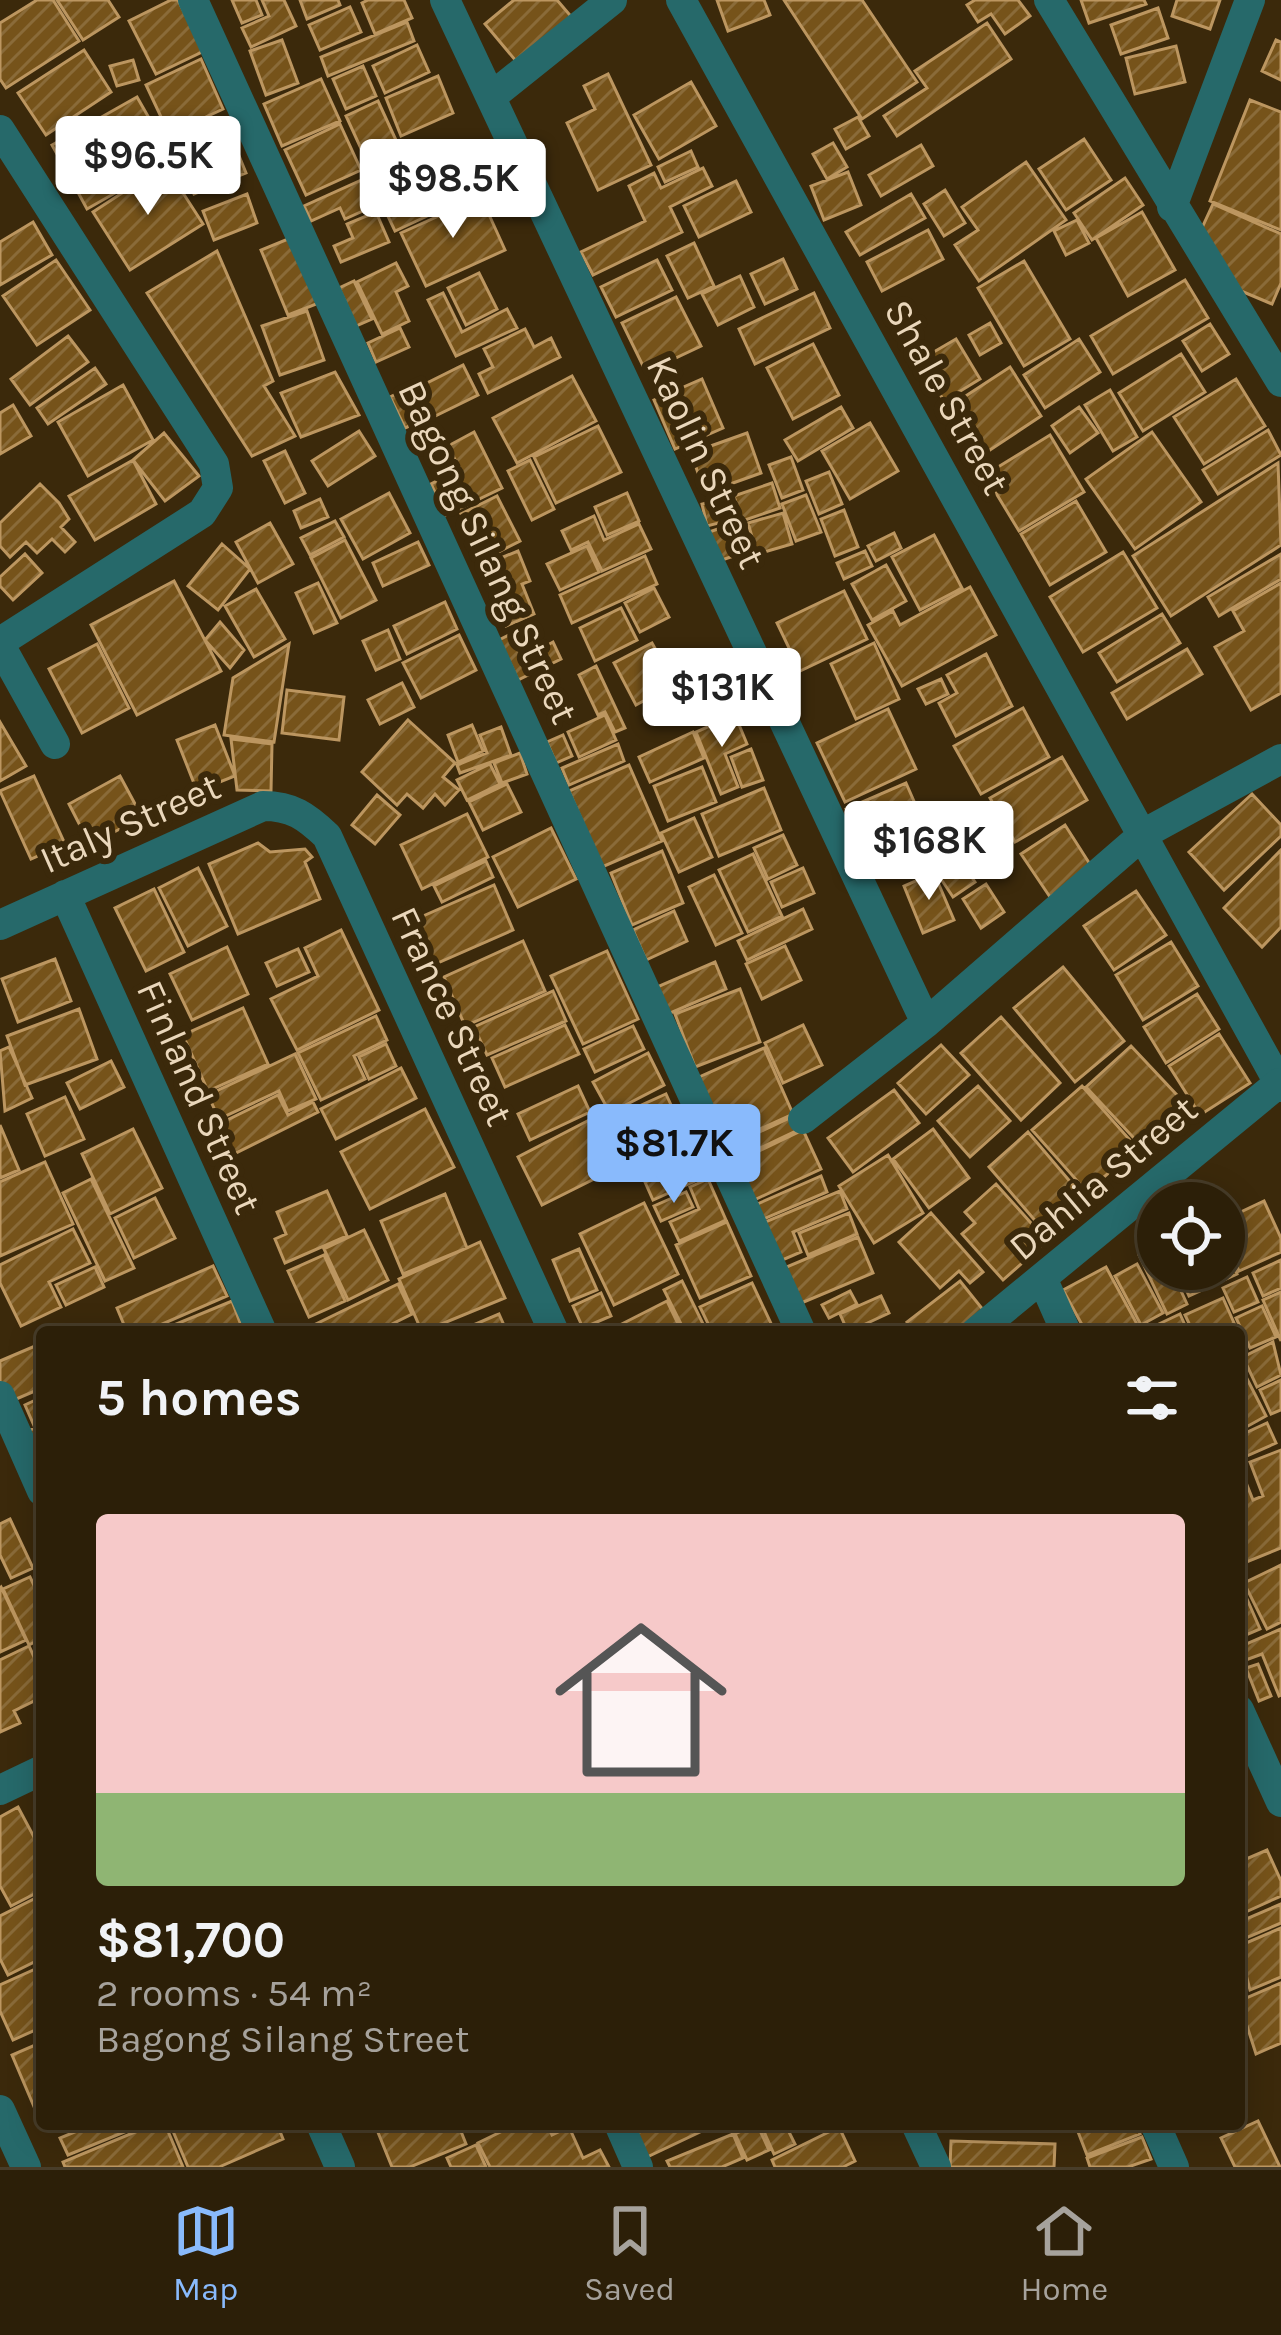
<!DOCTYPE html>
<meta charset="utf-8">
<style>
:root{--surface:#2c1f08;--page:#382c16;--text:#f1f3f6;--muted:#a6a29c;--line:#483d29;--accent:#89bafc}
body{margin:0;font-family:Karla,sans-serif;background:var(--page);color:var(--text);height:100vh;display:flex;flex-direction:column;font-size:45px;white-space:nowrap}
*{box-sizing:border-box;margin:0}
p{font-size:39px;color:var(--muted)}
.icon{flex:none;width:66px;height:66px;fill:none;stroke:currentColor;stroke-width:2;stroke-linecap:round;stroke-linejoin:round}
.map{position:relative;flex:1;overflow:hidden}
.side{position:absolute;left:36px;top:1326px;width:1209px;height:804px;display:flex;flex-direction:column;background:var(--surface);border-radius:12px;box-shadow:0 6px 30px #0003,0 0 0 3px var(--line)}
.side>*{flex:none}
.tools{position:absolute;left:1137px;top:1182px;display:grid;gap:24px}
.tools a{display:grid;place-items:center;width:108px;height:108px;border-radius:50%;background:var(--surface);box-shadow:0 6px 30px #0003,0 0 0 3px var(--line);font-size:60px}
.price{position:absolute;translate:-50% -102px;padding:0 27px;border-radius:12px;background:#fff;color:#222;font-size:39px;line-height:78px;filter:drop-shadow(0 3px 6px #0008)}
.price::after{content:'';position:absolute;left:50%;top:72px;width:36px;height:27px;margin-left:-18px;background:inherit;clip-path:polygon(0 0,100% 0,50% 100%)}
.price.selected{background:var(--accent);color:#111}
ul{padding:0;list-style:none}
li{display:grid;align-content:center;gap:24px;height:636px;padding:0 60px}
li+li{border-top:3px solid var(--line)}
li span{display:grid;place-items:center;height:372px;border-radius:12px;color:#555}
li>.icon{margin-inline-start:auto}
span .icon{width:216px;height:216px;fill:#fffc;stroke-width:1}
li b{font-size:51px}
h2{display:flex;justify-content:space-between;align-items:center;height:144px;padding:0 60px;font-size:51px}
.tabs{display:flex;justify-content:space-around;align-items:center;height:168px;border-top:3px solid var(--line);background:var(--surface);font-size:33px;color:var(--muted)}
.tabs a{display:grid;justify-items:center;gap:6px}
.tabs .selected{color:var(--accent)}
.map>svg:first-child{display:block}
.building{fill:url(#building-hatch);stroke:#bc9660;stroke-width:3}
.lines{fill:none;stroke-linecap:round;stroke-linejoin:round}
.minor{stroke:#26696a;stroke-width:30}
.tertiary{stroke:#26696a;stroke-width:30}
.labels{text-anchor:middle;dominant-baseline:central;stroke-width:12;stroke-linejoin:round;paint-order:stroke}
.street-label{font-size:39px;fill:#ead7bb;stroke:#3b290b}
</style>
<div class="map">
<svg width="1281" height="2167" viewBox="0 0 1281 2167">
<defs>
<pattern id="building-hatch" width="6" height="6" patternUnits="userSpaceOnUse" patternTransform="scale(3)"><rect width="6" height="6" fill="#76531a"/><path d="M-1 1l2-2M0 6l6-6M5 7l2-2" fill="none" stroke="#8a6b39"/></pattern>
</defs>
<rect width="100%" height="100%" fill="#3b290b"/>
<path class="building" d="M37,0H53L79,41L6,88L0,79V23Z
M57,0H108L119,17L83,40Z
M171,0H178L204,51L156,74L129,21Z
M232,0H256L262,15L242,23Z
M262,0H284L296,26L251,47L242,28L269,16Z
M300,0H338L340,5L307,19Z
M368,0H404L412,18L375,34L362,3Z
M514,0H557L575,21L521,67L485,24Z
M717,0H764L770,15L728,31Z
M784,0H862L917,82L862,119Z
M975,0H1018L1030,16L1005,34L991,14L978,22L967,5Z
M1081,0H1144L1146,4L1089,23Z
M1177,0H1220L1210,29L1172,16Z
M350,7L361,32L320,50L309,25Z
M1158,8L1168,38L1121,54L1111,25Z
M407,22L414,41L328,76L321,57Z
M987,23L1011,59L897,136L884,116L927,88L915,71Z
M282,40L298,83L266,95L250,51Z
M1276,40L1281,42V80L1262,71Z
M417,45L429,72L385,93L373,66Z
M1176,46L1185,82L1135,94L1126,58Z
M84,50L111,92L46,135L18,93Z
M201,59L223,109L169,134L146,85Z
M133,60L139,80L117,86L110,66Z
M363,66L376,96L346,109L333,79Z
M608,74L651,165L598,190L567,123L595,109L584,86Z
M438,76L453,113L401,136L386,98Z
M321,79L340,121L282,146L264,104Z
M691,82L716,126L659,159L634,115Z
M137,97L157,132L72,181L52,145Z
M1250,100L1281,112V230L1210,201Z
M378,101L401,151L369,166L346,116Z
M858,117L869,136L846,149L835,129Z
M224,119L246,173L194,194L172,140Z
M340,124L361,170L306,195L285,150Z
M1084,139L1111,180L1066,210L1039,169Z
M833,143L847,167L827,179L813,154Z
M143,145L157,169L87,209L74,185Z
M921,145L933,166L881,196L869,175Z
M453,149L474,194L395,231L374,187Z
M691,151L698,167L665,182L658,167Z
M1026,162L1066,220L979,281L955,245L978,230L962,207Z
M165,165L203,224L130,270L93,212Z
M703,168L712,186L670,207L682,232L593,275L581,252L645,221L629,186L654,173L661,188Z
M848,172L861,205L824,220L811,186Z
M366,178L378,204L345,219L340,208L311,221L304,206Z
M1125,178L1143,205L1092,240L1074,213Z
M736,181L751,212L699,237L684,206Z
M945,190L965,223L944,236L924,204Z
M247,194L257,223L214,240L203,211Z
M911,194L925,218L860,255L846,232Z
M481,197L505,250L426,286L401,233Z
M1213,204L1281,234V283L1272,304L1241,291L1202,228Z
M376,212L389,242L341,262L334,246L353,238L347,224Z
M1142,212L1175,270L1128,296L1096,238Z
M1077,220L1089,243L1066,255L1054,231Z
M33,222L52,255L0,285V242Z
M928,230L943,259L882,291L867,262Z
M293,237L319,303L288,315L261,250Z
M694,243L714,286L688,298L667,256Z
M217,251L273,381L264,386L295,436L252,456L147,293Z
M783,259L797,289L765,304L751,274Z
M56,260L90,310L37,345L3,296Z
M657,260L672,290L616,317L601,287Z
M1024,261L1070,339L1024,366L978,288Z
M396,263L408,286L396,292L409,321L382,334L357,282Z
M479,273L497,309L466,325L448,288Z
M740,276L754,307L718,325L702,294Z
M1185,280L1208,318L1113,374L1091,336Z
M354,281L372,319L356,326L339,288Z
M443,293L462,332L507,309L517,328L456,356L428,300Z
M814,293L830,328L755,364L739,329Z
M676,297L701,346L646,372L622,323Z
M307,311L324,360L280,375L262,326Z
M990,323L1001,343L980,355L969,335Z
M1210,324L1229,354L1202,371L1183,341Z
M400,328L409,347L376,362L368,343Z
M525,329L534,347L551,338L560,357L488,393L479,374L493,367L484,349Z
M68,336L88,362L30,405L11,379Z
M956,339L980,379L944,401L920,360Z
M1079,339L1100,372L1045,408L1024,375Z
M813,344L839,395L793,419L767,368Z
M1181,354L1205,392L1143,431L1119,393Z
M463,365L478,395L423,422L409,392Z
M1010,367L1041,416L984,454L952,405Z
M95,368L106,384L48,424L37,408Z
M335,372L359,415L301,437L281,393Z
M572,376L596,421L517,463L493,418Z
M702,379L723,428L675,449L654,400Z
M1236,379L1265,426L1204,464L1174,417Z
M123,385L153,440L88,476L58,422Z
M1110,390L1137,437L1113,451L1085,405Z
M403,391L419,422L405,428L390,397Z
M13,405L31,436L0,454V413Z
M841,407L853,428L798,461L785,440Z
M1079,407L1098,433L1070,453L1052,426Z
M870,423L898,471L850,499L822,451Z
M598,426L621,472L556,503L534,457Z
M1268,430L1281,455L1218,494L1203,470Z
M359,431L375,456L328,486L312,461Z
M474,432L502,488L446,515L431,484L460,469L448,446Z
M1152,432L1201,502L1135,549L1086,479Z
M164,433L199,476L165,501L133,460Z
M747,433L761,473L705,493L691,453Z
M1050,435L1084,492L1019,531L985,475Z
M285,451L305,493L285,503L264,461Z
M791,457L803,490L782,498L769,465Z
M133,460L156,504L95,540L69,496Z
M530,460L554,509L532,520L508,471Z
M1278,463L1281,545L1171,616L1133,556Z
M829,472L842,504L819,514L806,481Z
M772,483L780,508L742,521L734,496Z
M40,484L59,503L69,519L61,527L75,542L65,552L52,539L37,553L26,542L10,557L0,546V523Z
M389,493L410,533L363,559L341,519Z
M627,493L639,521L607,535L595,507Z
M806,495L821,532L796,541L782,504Z
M497,496L520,541L483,560L461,514Z
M730,497L735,519L707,526L702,504Z
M320,499L328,517L301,528L294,511Z
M1076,501L1106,552L1050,585L1021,534Z
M844,510L858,547L835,556L821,519Z
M783,513L792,544L757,554L748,523Z
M594,516L604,540L639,524L651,549L602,571L588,542L571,550L562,531Z
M335,521L344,537L310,555L301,538Z
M739,522L748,551L719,561L709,532Z
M270,523L293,564L258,583L236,542Z
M894,533L901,548L876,561L868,546Z
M934,535L962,588L920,610L892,557Z
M345,540L376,600L341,618L311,558Z
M418,542L429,565L383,586L373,563Z
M222,544L250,569L218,610L188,586Z
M587,546L599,572L560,590L547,564Z
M518,551L530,581L522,584L534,614L506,626L481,566Z
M865,551L872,566L844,579L837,563Z
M1123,552L1157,608L1083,652L1050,597Z
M25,554L42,573L13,600L0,586V577Z
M1281,554V579L1219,616L1208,597Z
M645,556L657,584L572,623L560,595Z
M886,565L906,601L872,620L852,584Z
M174,581L221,671L137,715L91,625Z
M318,583L337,623L314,633L296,593Z
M1281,583V693L1251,710L1215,647L1244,631L1233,611Z
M970,587L996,635L902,686L868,625L893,611L900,625Z
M654,588L669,617L640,632L625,603Z
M256,589L285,639L254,657L225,606Z
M844,591L867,639L800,671L777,623Z
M445,602L457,629L407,654L394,626Z
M621,608L637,640L595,661L580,628Z
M1162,614L1180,643L1117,682L1099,653Z
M220,622L244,650L230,668L205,640Z
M532,623L544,647L553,642L561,659L518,680L499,640Z
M388,630L400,659L376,670L363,641Z
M459,635L476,670L421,698L403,663Z
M652,643L675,684L636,705L614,663Z
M874,643L899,699L856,719L831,664Z
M97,644L129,708L82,733L49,669Z
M289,644L274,742L224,735L233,678Z
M1187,649L1202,674L1127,719L1112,693Z
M986,654L1012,706L956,736L939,703L957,693L947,675Z
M596,666L625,728L615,732L605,712L598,715L579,675Z
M941,679L948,694L926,704L918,689Z
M402,683L414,707L380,724L368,700Z
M287,690L344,697L339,740L282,733Z
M1023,708L1049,757L981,794L954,746Z
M888,709L916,769L845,802L817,743Z
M605,715L616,740L579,757L568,732Z
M735,715L747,744L725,754L738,787L721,794L696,732Z
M408,720L455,763L443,777L459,790L445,805L435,794L423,808L407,794L397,805L362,772Z
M0,722L26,766L0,781Z
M215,725L235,776L197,791L177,740Z
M472,725L483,751L458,762L448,735Z
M501,727L511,755L460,773L457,765L487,753L480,735Z
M693,732L704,758L650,782L639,757Z
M563,735L572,756L556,763L547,742Z
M231,739L272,744L271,791L237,790Z
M618,744L624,761L569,785L562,768Z
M751,749L763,780L742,787L731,757Z
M520,753L527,774L502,783L494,763Z
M1062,757L1087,800L1015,842L990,798Z
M490,764L500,784L467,800L457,780Z
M629,765L662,841L602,867L569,791Z
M702,767L716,802L668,821L654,786Z
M34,776L65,844L31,859L0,791Z
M120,776L142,817L90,845L69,804Z
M906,783L927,831L868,857L846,809Z
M507,784L521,812L483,830L469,802Z
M764,788L781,830L719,856L702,814Z
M1252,794L1281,825V836L1224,890L1189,852Z
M377,795L400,815L375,844L352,825Z
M977,810L1000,843L974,861L951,828Z
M467,814L488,857L422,889L401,845Z
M694,818L712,857L679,872L661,833Z
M1065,825L1093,869L1050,897L1021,854Z
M551,828L576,879L518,907L493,857Z
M941,831L975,882L953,897L919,846Z
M783,835L797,865L768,879L754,848Z
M258,843L270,852L305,849L312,857L305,862L320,899L238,934L209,864Z
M1281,850V927L1262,947L1224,908Z
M662,851L683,903L632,925L611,873Z
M753,854L782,916L748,932L719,870Z
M486,861L493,877L442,902L434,886Z
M198,868L227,926L188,946L159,888Z
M803,868L814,893L782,907L771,882Z
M934,873L954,920L923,933L904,886Z
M714,875L742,933L716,945L689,887Z
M986,884L1004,912L981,928L963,899Z
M494,885L513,930L433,965L414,920Z
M154,889L184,952L146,971L115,908Z
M1136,891L1166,935L1114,970L1084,926Z
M803,909L812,929L747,960L738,941Z
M674,911L687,941L646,960L633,930Z
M341,930L379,1010L297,1050L271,999L318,976L305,948Z
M523,941L545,991L465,1026L444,977Z
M1171,942L1198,986L1143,1020L1116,975Z
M785,946L801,980L762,999L746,964Z
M227,947L248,994L192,1020L170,974Z
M298,949L309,972L277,986L266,963Z
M607,951L638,1019L583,1044L551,976Z
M55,959L71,1001L18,1022L2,979Z
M715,962L726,989L668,1014L657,987Z
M1063,967L1124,1041L1075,1082L1014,1008Z
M740,989L760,1042L695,1067L675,1014Z
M553,991L566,1021L487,1055L474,1027Z
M1197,994L1219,1029L1166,1063L1144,1027Z
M243,1008L268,1064L208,1091L183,1035Z
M79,1009L97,1059L25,1085L7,1036Z
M376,1016L387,1040L354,1056L365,1079L321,1100L298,1053Z
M1001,1017L1060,1083L1021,1120L961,1053Z
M565,1025L579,1054L505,1087L492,1058Z
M803,1025L822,1065L783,1083L765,1043Z
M633,1026L644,1049L595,1072L584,1049Z
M1219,1034L1250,1083L1200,1115L1169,1066Z
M386,1044L396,1066L369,1079L359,1057Z
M941,1045L969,1075L926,1114L898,1083Z
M1131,1046L1191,1110L1146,1151L1086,1087Z
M9,1047L32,1098L5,1111L0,1051Z
M764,1048L793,1114L727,1144L697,1078Z
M648,1053L664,1085L610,1113L593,1082Z
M295,1054L316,1099L288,1111L279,1091L219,1119L208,1095Z
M111,1061L124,1087L80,1109L67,1083Z
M401,1068L416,1098L336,1139L321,1109Z
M578,1086L590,1112L530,1140L518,1114Z
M978,1086L1010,1121L970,1157L938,1121Z
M1082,1086L1137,1148L1087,1192L1032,1130Z
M894,1090L919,1123L853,1172L828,1138Z
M666,1094L693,1153L642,1177L615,1117Z
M278,1095L288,1115L313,1102L318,1112L224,1159L209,1129Z
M65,1097L84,1139L45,1156L27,1114Z
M425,1109L454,1167L370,1209L341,1152Z
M599,1115L624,1164L542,1205L518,1157Z
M794,1116L800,1129L737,1159L731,1145Z
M0,1125L19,1170L0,1178Z
M133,1129L162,1188L110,1214L82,1154Z
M933,1129L969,1178L929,1208L893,1159Z
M803,1130L821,1169L754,1200L736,1162Z
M1028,1132L1090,1205L1050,1238L989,1167Z
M888,1155L923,1213L874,1243L839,1186Z
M697,1160L704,1177L653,1200L645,1182Z
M45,1162L73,1224L0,1256V1182Z
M821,1176L827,1192L761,1220L755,1205Z
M91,1179L134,1268L105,1281L63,1193Z
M708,1179L726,1220L679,1241L670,1222L699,1209L690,1187Z
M996,1184L1047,1241L1003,1280L962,1234L975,1223L965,1212Z
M327,1191L347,1236L285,1263L275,1239L286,1234L277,1212Z
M840,1191L847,1209L793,1232L801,1252L780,1261L765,1222Z
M686,1192L693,1207L661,1221L654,1206Z
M445,1194L467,1248L403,1274L381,1221Z
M155,1198L175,1238L134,1258L115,1218Z
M1264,1201L1281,1238V1252L1239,1271L1224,1237V1220Z
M644,1203L678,1274L614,1305L580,1234Z
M849,1213L857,1234L808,1255L799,1233Z
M931,1213L983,1272L970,1283L959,1271L940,1288L899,1242Z
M727,1222L751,1276L700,1298L676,1245Z
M73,1229L90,1263L49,1282L61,1307L21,1326L0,1283V1265Z
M364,1230L388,1280L348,1300L324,1249Z
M858,1237L873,1273L799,1304L784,1268Z
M480,1242L505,1298L422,1332L399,1279Z
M1224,1245L1237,1274L1189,1296L1177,1269H1224Z
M1158,1246V1269H1171L1187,1304L1167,1314L1139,1255Z
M579,1249L597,1290L570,1301L553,1260Z
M324,1255L345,1301L309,1317L288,1271Z
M1281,1260V1288L1263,1296L1253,1273Z
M1137,1264L1163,1313L1141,1325L1115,1276Z
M213,1266L227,1296L144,1332H127L117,1308Z
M95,1267L104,1287L66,1305L56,1285Z
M1106,1267L1138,1326L1126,1332H1086L1063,1290Z
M1247,1277L1258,1302L1234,1312L1223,1288Z
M682,1281L707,1332H685L664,1290Z
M960,1281L984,1311L957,1332H914L907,1322Z
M752,1283L775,1332H712L700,1307Z
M398,1284L412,1314L376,1332H320L316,1324Z
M850,1291L857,1304L829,1318L822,1305Z
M1281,1292V1341L1263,1300Z
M601,1293L611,1316L583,1328L573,1306Z
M881,1296L889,1313L848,1332L840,1314Z
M1223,1298L1238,1332H1193L1185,1315Z
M232,1301L242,1328L157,1332Z
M667,1301L682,1332H606Z
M1262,1306L1276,1337L1250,1348L1236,1318Z
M499,1314L507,1332H457Z
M1180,1314L1188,1332H1142Z
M1273,1342L1281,1375L1257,1387L1243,1357Z
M42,1343V1388L7,1403L0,1386V1361Z
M1239,1363L1266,1416L1239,1431Z
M1281,1380V1410L1271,1414L1260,1390Z
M42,1397V1452L34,1455L25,1432L35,1428L25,1405Z
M1267,1423L1276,1443L1242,1458L1239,1436Z
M1281,1450V1548L1239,1565V1465L1253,1500L1263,1496L1250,1462Z
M10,1519L33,1568L11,1578L0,1555V1524Z
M1281,1565V1622L1267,1629L1244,1583Z
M30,1577L42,1602V1638L29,1645L3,1589Z
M1,1587L26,1640L0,1652V1588Z
M1247,1599L1260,1629L1239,1638V1603Z
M1281,1629V1695L1279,1696L1262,1654L1243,1661L1239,1647Z
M29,1646L42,1674V1697L14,1711L20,1723L0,1732V1660Z
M1258,1664L1271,1696L1259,1701L1246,1668Z
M18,1807L42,1852V1890L11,1906L0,1886V1817Z
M1267,1850L1281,1881V1896L1239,1915V1862Z
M42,1895V1958L8,1975L0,1959V1916Z
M1281,1904V1923L1239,1941V1922Z
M1281,1928V1977L1250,1990L1239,1946Z
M42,1966V2027L13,2040L0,2011V1985Z
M1281,1983V2043L1256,2054L1239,2001Z
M42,2042V2106L35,2109L12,2055Z
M1258,2121L1280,2167H1235L1221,2138Z
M94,2124H123L127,2131L68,2155L60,2138Z
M154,2124H165L183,2167H65L63,2162Z
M170,2124H277L283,2139L219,2167H188Z
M458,2124L466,2144L410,2167H392L375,2125Z
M517,2124H547L552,2135L569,2127L583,2158L600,2150L609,2167H490L478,2143Z
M631,2124H699L702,2131L647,2157Z
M757,2124L769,2150L747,2160L735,2134Z
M785,2124L795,2144L774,2154L761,2125Z
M1075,2124H1136L1140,2134L1087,2155Z
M839,2127L855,2161L843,2167H775L772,2160Z
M733,2134L743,2158L722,2167H670L667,2161Z
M1142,2137L1151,2159L1128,2167H1090L1087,2158Z
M951,2141L1055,2144L1054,2167H950Z
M476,2145L486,2167H451L447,2158Z"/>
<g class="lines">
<path class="minor" d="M193,0L801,1332
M445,0L926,1023
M681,0L1279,1083
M1049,0L1281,382
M491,97L612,0
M0,130L214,464L218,488L202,513L0,642
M1172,207L1250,0
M0,645L55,744
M65,895L262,1332
M0,925L263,806C292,806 306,816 327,836L554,1332
M803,1119L926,1023L1145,833L1281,759
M0,1396L42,1491
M321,2124L340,2167
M619,2124L638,2167
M916,2124L936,2167
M1155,2124L1174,2167"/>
<path class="tertiary" d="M1043,1280L1066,1332
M976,1332L1279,1083L1281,1087
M1239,1710L1281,1802
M0,1790L42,1770
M0,2110L26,2167"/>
</g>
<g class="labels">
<g class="street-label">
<text transform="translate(947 397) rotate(61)">Shale Street</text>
<text transform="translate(706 462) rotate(65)">Kaolin Street</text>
<text transform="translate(488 552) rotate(65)">Bagong Silang Street</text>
<text transform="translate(130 823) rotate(-24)">Italy Street</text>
<text transform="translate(452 1016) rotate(65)">France Street</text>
<text transform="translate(199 1097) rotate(66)">Finland Street</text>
<text transform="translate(1103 1178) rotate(-40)">Dahlia Street</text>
</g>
</g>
</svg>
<div class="tools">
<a><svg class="icon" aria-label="locate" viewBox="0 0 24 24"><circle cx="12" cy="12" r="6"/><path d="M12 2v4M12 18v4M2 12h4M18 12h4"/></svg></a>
</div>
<b class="price" style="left:148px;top:218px">$96.5K</b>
<b class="price" style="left:453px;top:241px">$98.5K</b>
<b class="price" style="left:722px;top:750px">$131K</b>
<b class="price" style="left:929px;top:903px">$168K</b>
<b class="price selected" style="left:674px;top:1206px">$81.7K</b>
<section class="side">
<h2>5 homes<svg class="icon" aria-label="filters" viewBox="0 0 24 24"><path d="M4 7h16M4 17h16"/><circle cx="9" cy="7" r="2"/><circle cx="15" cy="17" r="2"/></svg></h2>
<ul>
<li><span style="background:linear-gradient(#f6c9c9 75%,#8fb573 0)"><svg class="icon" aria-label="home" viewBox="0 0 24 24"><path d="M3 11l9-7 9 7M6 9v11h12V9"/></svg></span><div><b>$81,700</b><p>2 rooms · 54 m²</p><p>Bagong Silang Street</p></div></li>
</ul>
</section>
</div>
<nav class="tabs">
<a class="selected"><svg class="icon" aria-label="map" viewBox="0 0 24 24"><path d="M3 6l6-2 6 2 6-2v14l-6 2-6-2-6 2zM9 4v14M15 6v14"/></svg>Map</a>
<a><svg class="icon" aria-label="saved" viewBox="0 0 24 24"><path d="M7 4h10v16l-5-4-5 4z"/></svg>Saved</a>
<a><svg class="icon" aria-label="home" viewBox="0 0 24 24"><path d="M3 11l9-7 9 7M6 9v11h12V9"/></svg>Home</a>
</nav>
